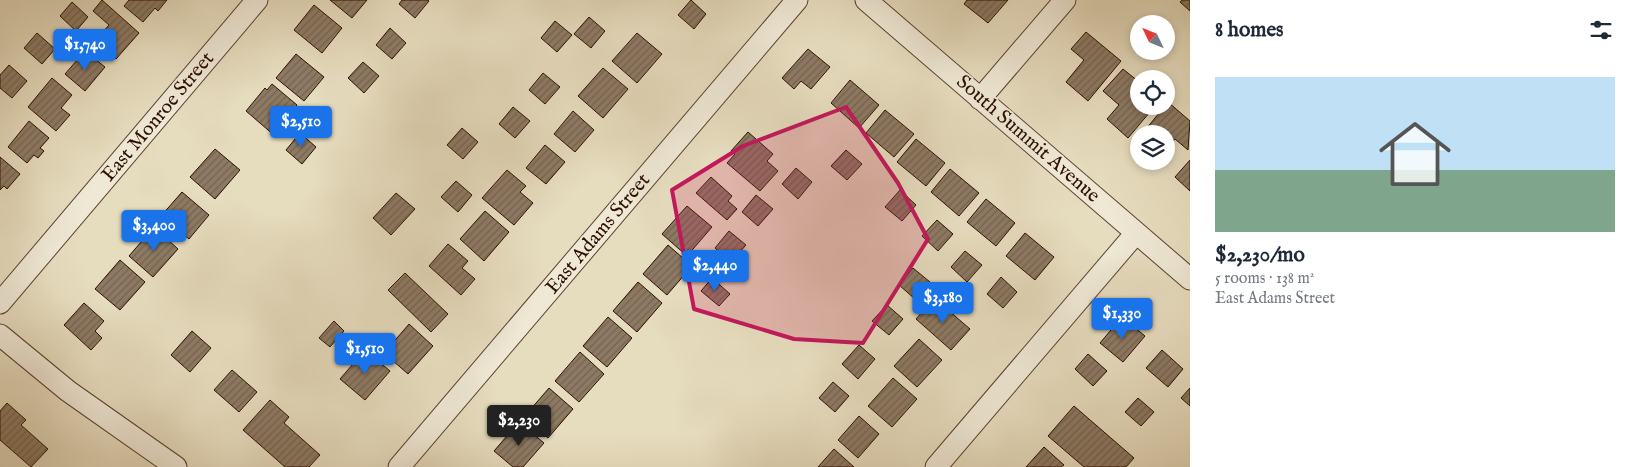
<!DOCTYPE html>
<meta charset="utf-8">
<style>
:root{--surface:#fff;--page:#f6f6f7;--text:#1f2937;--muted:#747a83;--accent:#1a73e8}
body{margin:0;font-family:"IM FELL English",serif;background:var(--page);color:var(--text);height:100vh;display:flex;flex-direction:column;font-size:19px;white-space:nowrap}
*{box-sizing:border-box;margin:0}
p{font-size:16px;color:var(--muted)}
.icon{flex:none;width:28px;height:28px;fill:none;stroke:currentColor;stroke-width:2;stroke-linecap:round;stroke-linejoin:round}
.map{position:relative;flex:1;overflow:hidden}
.side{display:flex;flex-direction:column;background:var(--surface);width:450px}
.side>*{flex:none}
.needle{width:32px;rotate:313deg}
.buttons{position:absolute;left:1130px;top:15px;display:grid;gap:10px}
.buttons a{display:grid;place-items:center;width:45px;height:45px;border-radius:50%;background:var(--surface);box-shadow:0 2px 8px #0003;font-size:25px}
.price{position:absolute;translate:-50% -42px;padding:0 11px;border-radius:5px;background:var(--accent);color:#fff;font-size:16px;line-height:32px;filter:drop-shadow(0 1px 2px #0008)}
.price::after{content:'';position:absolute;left:50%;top:30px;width:15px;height:11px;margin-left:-8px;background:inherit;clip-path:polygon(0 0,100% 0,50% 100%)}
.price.active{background:#222;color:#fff}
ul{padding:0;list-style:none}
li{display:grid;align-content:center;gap:10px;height:265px;padding:0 25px}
li span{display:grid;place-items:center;height:155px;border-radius:0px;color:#555}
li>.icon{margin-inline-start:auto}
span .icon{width:90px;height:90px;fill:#fffc;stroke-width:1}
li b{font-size:21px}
h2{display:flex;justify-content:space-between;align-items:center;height:60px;padding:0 25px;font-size:21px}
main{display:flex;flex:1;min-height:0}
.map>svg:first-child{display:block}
.building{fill:url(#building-hatch);stroke:#2d1002}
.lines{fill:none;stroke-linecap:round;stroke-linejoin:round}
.minor-casing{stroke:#5b4331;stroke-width:23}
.minor{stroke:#efe8d5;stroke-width:21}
.marked{fill:#c2185b;fill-opacity:0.2;stroke:#c2185b;stroke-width:4;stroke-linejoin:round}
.labels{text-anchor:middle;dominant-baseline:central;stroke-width:4;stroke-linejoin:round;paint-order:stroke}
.street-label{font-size:20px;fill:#2d1002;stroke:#efe8d5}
</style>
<main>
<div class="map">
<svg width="1190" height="467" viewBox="0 0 1190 467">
<defs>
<pattern id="building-hatch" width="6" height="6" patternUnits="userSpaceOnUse" patternTransform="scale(1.25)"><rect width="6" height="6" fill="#8d7a64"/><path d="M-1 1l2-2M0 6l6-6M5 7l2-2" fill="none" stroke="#746350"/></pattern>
</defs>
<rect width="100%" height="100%" fill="#e6dcbe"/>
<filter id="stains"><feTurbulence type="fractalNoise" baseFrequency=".004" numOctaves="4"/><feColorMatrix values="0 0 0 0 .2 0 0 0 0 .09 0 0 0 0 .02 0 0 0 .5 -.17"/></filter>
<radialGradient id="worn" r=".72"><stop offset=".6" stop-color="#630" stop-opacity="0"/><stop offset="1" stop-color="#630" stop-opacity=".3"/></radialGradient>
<path class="building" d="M102,0L139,33L116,59L96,40L109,25L93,11Z
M129,0H167L158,11L155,8L143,22L124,6Z
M330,0H367L352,18Z
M402,0H428L429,1L415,18L399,4Z
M691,0L706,14L694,29L678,15Z
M967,0H1008L988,23L964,4Z
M1182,0H1190V11L1180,2Z
M72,2L88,17L76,31L60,16Z
M314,5L342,28L322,53L294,30Z
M589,17L605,31L591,48L574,34Z
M555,21L572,35L557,52L541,38Z
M390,28L406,43L392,59L376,45Z
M1086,32L1121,61L1088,101L1066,82L1084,60L1071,49Z
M37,33L55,49L42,64L24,48Z
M637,33L662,54L637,83L612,61Z
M808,49L830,67L811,89L801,81L794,89L782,78Z
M85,51L105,67L85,91L65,74Z
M296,54L324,77L304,101L276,78Z
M363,62L379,76L364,93L348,78Z
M9,65L27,81L12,98L0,88V75Z
M603,68L628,89L603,118L578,96Z
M1123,69L1139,82V106H1155L1128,138L1107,119L1119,105L1103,91Z
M543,73L560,87L545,104L529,90Z
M52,78L72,95L61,108L70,115L56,131L28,107Z
M850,80L879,105L859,128L831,103Z
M272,84L297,105L281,123L284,126L275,136L246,111L265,88L267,90Z
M1168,102L1190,121L1188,150L1175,139L1166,150V134H1142Z
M513,107L530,121L515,138L499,124Z
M885,110L914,134L894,157L866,133Z
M573,111L594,130L575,152L554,134Z
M29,121L49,138L40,148L44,151L38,158L34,155L27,163L8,147Z
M462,128L478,142L463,159L447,145Z
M748,132L773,154L767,161L778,171L760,191L727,163L735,154L731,151Z
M300,133L316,147L302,164L286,150Z
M916,139L945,163L926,186L897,162Z
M545,145L565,162L546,184L526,168Z
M215,149L240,170L215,199L190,177Z
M846,150L862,164L847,180L831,166Z
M0,157L20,174L7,189L4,186L0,190Z
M1190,160V191L1175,177Z
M796,168L812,182L798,199L782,184Z
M950,169L979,193L959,216L931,192Z
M507,170L526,186L520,192L533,203L514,225L482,198Z
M711,177L732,196L728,201L737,209L727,220L696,193Z
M456,181L472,195L458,212L441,197Z
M900,190L916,205L902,221L885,207Z
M182,192L209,215L189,239L161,216Z
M396,193L415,209L391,235L373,218Z
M756,195L773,209L758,226L742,212Z
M986,199L1015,223L996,246L967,222Z
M687,206L712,227L687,256L662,234Z
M485,211L509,232L484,261L460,239Z
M937,220L953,234L938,251L922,236Z
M154,227L178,249L153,277L129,256Z
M729,231L746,245L731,262L715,248Z
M1025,233L1054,257L1035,280L1006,256Z
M448,244L468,261L462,268L475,279L461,295L429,266Z
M668,245L692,266L667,295L643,274Z
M965,251L982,265L967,282L951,267Z
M120,260L145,282L120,310L95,289Z
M913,268L930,282L915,299L899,285Z
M405,273L448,314L431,332L388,290Z
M1001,277L1017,292L1003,308L987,294Z
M712,278L730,294L719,306L701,291Z
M638,282L662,303L637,332L613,311Z
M934,298L970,329L951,350L916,319Z
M84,303L104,321L95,331L102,338L91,350L64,325Z
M887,305L903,319L889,335L872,321Z
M608,317L632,338L607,367L583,346Z
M1122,317L1145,336L1123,362L1100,343Z
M334,321L344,331L330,347L319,338Z
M409,324L433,346L408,374L384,353Z
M192,331L211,348L190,372L171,355Z
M919,339L942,360L917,387L894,366Z
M859,345L875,359L858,379L842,364Z
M365,350L390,371L365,400L340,379Z
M1162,350L1183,369L1168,387L1146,368Z
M580,352L604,374L579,402L555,381Z
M1088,354L1107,371L1093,386L1075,369Z
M232,370L257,392L239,412L214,390Z
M893,378L917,399L892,427L868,406Z
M833,382L849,396L835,412L819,398Z
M549,388L573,409L548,438L524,417Z
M1190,388V406L1181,398Z
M1138,398L1154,412L1141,426L1125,412Z
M270,400L289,417L284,423L320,455L309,467H285L243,430Z
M7,403L26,420L21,425L48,449L31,467L0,440V411Z
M1074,406L1134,458L1126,467H1084L1048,436Z
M859,416L879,434L858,458L838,440Z
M519,422L544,443L523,467H513L494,451Z
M1044,447L1064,465L1061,467H1026Z
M834,449L854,467H818Z"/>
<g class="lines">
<g class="minor-casing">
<path id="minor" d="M866,0L1190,279
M980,99L1065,0
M0,303L257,0
M0,335L68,391L176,467
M399,467L797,0
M936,467L1136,233"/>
</g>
<use href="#minor" class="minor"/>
</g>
<path class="marked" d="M846,107L898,183L928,239L863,343L794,339L694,309L672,190L743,146Z"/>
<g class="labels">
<g class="street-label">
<text transform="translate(158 117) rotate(-50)">East Monroe Street</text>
<text transform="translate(1028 139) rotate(41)">South Summit Avenue</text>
<text transform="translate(598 234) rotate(-50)">East Adams Street</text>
</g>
</g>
<rect width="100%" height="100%" filter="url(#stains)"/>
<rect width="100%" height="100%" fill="url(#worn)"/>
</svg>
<div class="buttons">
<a><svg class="needle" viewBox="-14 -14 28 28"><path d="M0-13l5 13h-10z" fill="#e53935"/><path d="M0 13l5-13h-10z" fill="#747a83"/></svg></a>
<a><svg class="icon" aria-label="locate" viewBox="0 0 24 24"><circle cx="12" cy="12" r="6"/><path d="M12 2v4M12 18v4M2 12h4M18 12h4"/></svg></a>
<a><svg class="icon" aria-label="layers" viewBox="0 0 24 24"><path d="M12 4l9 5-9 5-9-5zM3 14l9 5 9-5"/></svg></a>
</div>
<b class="price" style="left:85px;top:71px">$1,740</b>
<b class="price" style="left:301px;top:148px">$2,510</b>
<b class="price" style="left:154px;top:252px">$3,400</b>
<b class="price" style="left:715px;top:292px">$2,440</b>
<b class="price" style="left:943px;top:324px">$3,180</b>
<b class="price" style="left:1122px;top:340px">$1,330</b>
<b class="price" style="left:365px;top:375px">$1,510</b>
<b class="price active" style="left:519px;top:447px">$2,230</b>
</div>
<section class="side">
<h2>8 homes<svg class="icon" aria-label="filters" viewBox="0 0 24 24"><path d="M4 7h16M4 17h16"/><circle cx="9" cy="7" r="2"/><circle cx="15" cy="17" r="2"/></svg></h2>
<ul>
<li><span style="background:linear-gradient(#bfe0f5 60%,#7fa58c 0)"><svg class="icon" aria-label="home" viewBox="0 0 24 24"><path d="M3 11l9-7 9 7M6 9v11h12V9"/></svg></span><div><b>$2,230/mo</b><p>5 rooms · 138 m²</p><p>East Adams Street</p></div></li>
</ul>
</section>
</main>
